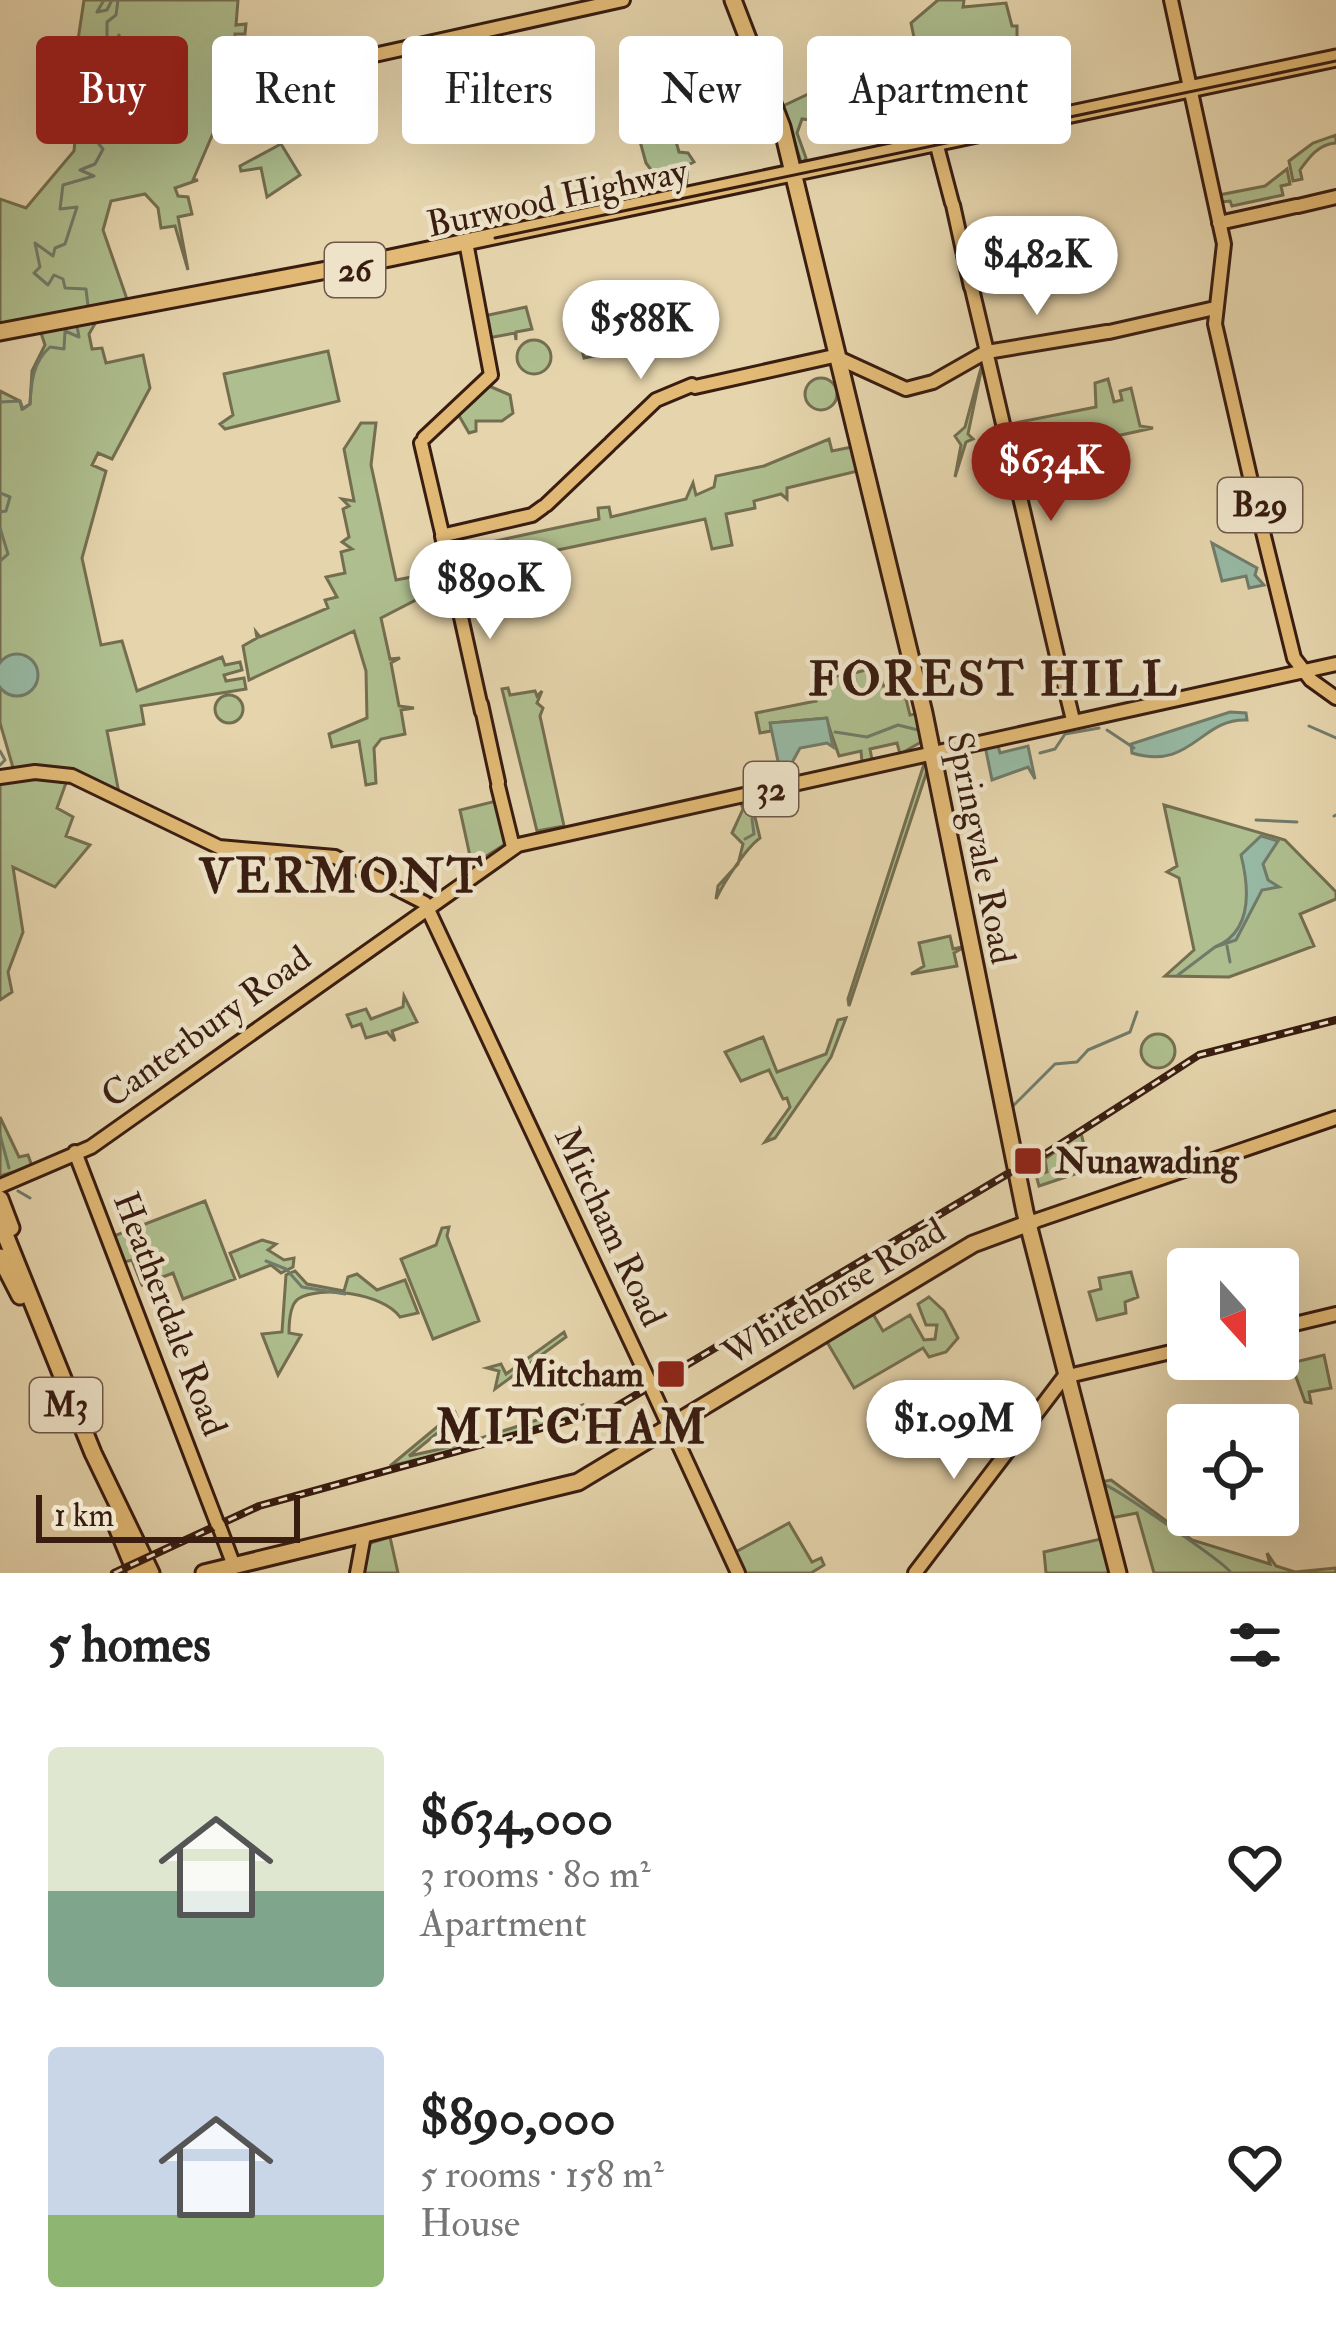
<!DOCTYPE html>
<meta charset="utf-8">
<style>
:root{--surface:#fff;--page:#f6f6f6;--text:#222;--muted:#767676;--accent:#8f2418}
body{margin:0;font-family:"IM FELL Double Pica",serif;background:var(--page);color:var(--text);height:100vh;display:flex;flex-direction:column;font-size:45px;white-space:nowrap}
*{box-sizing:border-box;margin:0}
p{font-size:39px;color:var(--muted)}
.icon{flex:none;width:66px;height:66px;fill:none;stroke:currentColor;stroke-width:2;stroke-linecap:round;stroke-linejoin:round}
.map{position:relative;height:1573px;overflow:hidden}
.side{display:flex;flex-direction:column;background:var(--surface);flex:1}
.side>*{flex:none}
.hud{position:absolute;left:36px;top:36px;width:1266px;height:108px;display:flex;gap:24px}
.needle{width:78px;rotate:159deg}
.buttons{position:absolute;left:1167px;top:1248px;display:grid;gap:24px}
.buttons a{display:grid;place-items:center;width:132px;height:132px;border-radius:12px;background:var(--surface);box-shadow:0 12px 48px #0002;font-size:60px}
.scale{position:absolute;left:36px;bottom:30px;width:264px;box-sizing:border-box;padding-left:12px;border:6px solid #391d11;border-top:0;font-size:33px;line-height:42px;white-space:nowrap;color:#391d11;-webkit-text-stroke:9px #eee3c9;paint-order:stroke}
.price{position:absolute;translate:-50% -102px;padding:0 27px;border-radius:42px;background:#fff;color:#222;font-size:39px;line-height:78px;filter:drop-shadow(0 3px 6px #0008)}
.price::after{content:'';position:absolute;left:50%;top:72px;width:36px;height:27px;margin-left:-18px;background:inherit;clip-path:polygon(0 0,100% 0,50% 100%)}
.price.on{background:var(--accent);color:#fff}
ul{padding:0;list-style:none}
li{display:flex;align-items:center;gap:36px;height:300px;padding:0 48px}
li span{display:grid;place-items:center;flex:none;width:336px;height:240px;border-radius:12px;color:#555}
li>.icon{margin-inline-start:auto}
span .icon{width:144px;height:144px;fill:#fffc;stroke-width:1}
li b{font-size:51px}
h2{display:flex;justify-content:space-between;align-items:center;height:144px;padding:0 48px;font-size:51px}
.chip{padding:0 42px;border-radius:12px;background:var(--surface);box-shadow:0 12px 48px #0002;font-size:42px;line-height:108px}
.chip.on{background:var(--accent);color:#fff}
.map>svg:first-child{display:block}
.green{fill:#aebe8e;stroke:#746e50;stroke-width:3}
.water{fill:#97b9a4;stroke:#717b69;stroke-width:3}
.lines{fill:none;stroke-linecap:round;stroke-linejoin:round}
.stream{stroke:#717b69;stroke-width:3}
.major-casing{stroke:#391d11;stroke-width:18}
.highway-casing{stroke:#391d11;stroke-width:21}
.major{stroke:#e2ba76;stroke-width:12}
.highway{stroke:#e2ba76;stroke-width:15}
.tram{stroke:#391d11;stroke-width:3}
.rail-casing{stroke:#391d11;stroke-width:8}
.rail{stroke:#eee3c9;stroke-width:3;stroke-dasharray:9;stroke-linecap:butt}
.major-bridge-casing{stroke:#391d11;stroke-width:18;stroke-linecap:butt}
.major-bridge{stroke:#e2ba76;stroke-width:12}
.poi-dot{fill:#8f2418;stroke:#eee3c9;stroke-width:4.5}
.labels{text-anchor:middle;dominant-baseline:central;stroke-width:9;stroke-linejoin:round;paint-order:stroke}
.shield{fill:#eee3c9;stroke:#6f5848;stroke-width:3}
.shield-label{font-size:33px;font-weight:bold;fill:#391d11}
.street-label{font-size:36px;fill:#391d11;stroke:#eee3c9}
.poi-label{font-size:36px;font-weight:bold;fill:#391d11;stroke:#eee3c9;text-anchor:start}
.district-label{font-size:48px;font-weight:bold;letter-spacing:3px;fill:#391d11;stroke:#eee3c9}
</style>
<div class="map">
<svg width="1336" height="1573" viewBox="0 0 1336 1573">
<rect width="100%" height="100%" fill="#e5d4ac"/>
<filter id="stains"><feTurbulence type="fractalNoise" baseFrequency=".00167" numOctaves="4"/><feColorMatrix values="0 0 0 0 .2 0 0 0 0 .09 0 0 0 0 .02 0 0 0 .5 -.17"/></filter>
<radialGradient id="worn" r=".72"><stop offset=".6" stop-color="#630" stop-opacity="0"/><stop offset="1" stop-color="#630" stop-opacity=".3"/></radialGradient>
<path class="green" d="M84,0H238L236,25L246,24L245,34H235L232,89L193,180H198L175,188L178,196L188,197L192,214L178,217L188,270L175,226L161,228L158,208L145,194L111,201L103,230L128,302L0,327V199L26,208L74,151L79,99L70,93Z
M938,0H964L963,7L1006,3L1012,26H1017V40L983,47L1002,122L913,142L892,47L915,42L911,23Z
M559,42L564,66L576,65L579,74L538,86L532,73L543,58L545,43Z
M680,83L683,117L671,124L679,152L688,153L694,162L688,165L686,189L668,193L646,163L630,105L644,91Z
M841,87L843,97L864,102L857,110L848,104L822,105L810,120L802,119L797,133L806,158L802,165L783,106L819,89Z
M1336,135V143C1319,144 1310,156 1300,170L1302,179L1293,181L1289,161L1313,143Z
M281,144L300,175L267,197L261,168L241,171L240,166Z
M1287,169L1290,184L1281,186L1283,195L1232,206L1230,201L1221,202L1219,195L1265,186Z
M526,307L532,329L516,332V340L515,333L488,338L484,316Z
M615,308L625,350L584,358L574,317Z
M96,322L89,334L92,349L102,348L106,363L143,355L150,388L112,459L98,453L92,465L106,471L82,558L101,645L122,641L137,691L222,657L225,665L240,662L242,670L224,675L226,681L244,678L246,689L141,706L144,724L107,731L119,793L69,773L14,771L0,723V391L20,401L22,409L30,404L32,371L45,345L40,330Z
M517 357a17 17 0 1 1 34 0a17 17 0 1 1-34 0Z
M328,351L339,401L225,429L220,424L233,415L224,374Z
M984,357L968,434L973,439L966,442L955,477L961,445L955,436L965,427Z
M805 394a16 16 0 1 1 32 0a16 16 0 1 1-32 0Z
M1108,379L1114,402L1122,400L1120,391L1131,388L1140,426L1153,428L1080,444L1087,477L1059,491L1052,485L1037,492L1028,452L1012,454L1005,425L1096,407L1095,383Z
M489,386L510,395L513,413L502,421H476V431L469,433L458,414Z
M361,423H376L371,465L396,580L448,570L450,594L416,600L381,618L390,659L400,658L391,663L399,706L414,708L401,710L405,734L381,739L374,748L376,783L366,785L359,741L332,747L329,734L367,718L366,671L354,631L249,680L243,646L257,638L256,632L260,637L328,608L325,600L337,597L326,577L345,573L341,552L352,549L342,542L349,537L343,509L349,506L342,499L354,501L344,449Z
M829,439L832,451L852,447L862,470L787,488V499L781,494L754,501L755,508L726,514L732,545L712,549L705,519L515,559L456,586L450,551C501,540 549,529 599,519L598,508L609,507L611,517L686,499L693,483L696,495L714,487L716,476L764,466Z
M878,667L883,686L913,679L903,687L910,715L921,713L923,741L900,754L897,743L870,749L872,760L862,762L861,751L839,756L826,718L771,723V731L760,733L756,713L816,701L812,682L845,674L847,682L855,681L854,673Z
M508,688L510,695L535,691L537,696L542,691L537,703L543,708L540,716L564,826L537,831L502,689Z
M215 709a14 14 0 1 1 28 0a14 14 0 1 1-28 0Z
M925,761L928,768L849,1006L848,999Z
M35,777L66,783L57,808L73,817L66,836L90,845L55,887L13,867L23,932L8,972L12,992L0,1000V783Z
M765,793L767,806L755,817L760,838C746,848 724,882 716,899L718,886L738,864L743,844L732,833L743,809L740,800Z
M500,800L507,843L472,865L460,810Z
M1164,805L1285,840L1336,892V899L1300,914L1314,946L1229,977L1165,976L1194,950L1179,878L1167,872L1177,866Z
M950,936L953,949L966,946L954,953L957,966L911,974L924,966L919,943Z
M404,996L417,1022L392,1031L395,1041L387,1032L366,1038L361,1024L352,1027L347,1015L366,1009L371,1019L403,1007Z
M846,1018L831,1057L775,1138L765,1142L790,1107L787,1098L783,1099L769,1070L741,1081L725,1052L763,1037L777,1072L826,1054L838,1020Z
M1141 1051a17 17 0 1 1 34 0a17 17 0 1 1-34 0Z
M0,1117L19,1157L28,1155L32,1166L0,1176Z
M1081,1133L1090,1169L1039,1186L1036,1175L1047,1172L1045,1159Z
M205,1201L235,1279L183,1299L173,1273L142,1285L132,1260L121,1263L111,1237Z
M449,1227L447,1236L479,1321L433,1339L401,1259L436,1245L442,1228Z
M262,1240L276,1244L268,1250L284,1260L294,1258L293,1267L281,1273L271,1265L240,1277L230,1253Z
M295,1271L307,1284L344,1291L348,1277L357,1274L377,1290L405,1280L418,1313L400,1317C383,1293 320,1285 298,1299C290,1305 289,1321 289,1333L301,1335L278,1375L262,1334L282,1332L286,1275Z
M1131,1272L1138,1297L1125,1302L1126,1313L1097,1320L1089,1292L1101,1289L1099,1278Z
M929,1297L944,1311L958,1338L946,1352L929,1357L923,1348L854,1388L827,1342L873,1314L883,1331L910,1315L924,1340L935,1339L937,1325H926L918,1304Z
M564,1332L566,1337L495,1389L499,1371L487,1368L501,1364L506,1374Z
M1324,1355L1331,1388L1309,1392L1311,1403L1305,1402L1291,1363Z
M583,1405L586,1414L573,1419L470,1447L472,1441Z
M455,1412L457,1417L409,1456L463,1444L467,1448L390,1466Z
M1111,1480L1192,1540L1270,1564L1267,1553L1276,1566L1295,1572L1336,1568V1573H1154L1137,1513L1111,1518L1101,1482Z
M789,1523L812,1562L821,1558L824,1565L811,1573H741L732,1554Z
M390,1537L398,1573H360L367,1544Z
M1105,1538L1114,1573H1046L1044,1552Z"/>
<path class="water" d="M1212,543L1257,568L1255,575L1264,585L1249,588L1246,576L1222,581Z
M-4 675a21 21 0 1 1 42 0a21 21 0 1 1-42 0Z
M1230,712L1246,713L1247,720C1200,718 1192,771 1132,753L1131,744Z
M827,718L833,747L827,743L800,748L783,779L769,782L771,769L779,766L770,723Z
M997,742L1000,753L1028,746L1035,779L1028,767L992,780L985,746Z
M1261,836L1278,841L1263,864L1268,880L1279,887L1262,890L1236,940L1215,947C1252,932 1250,891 1241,855Z"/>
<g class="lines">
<path class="stream" d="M104,0L97,12L107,10L112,0
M117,110L136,97L120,87L114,94L111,82L137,70L116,69L124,56L110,58L122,44L119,35L114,45L107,44V22L116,15L118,0
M78,311L88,306L86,289L65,288L63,279L54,275L48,285L34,273L40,267L35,243L53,256L55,248L65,244L77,207L60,209L63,185L94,176L80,170L95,164L103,149L87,130L95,129L93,119L103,115L102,132L114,130L115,122L130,116L116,111
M0,402L20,401L23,409L30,404C31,383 33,362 50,347L64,349L65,331L79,337L77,326
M0,493L10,497L6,511L0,512
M0,528L8,554L0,561
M1309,726L1336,738
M1107,730L1134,748
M835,732L867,737L898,725L918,730
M0,751L5,760L0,765
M1040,753L1055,749L1065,734L1099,728
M1334,816L1336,815
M1256,820L1297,822
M745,839L754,834L752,819L760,798
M1227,946L1230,962
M1178,975L1215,947
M1012,1107L1055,1064L1077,1062L1088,1050L1130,1032L1137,1012
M0,1135L9,1168
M18,1191L30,1198
M266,1261L286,1269L302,1287L345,1294
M1103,1484C1116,1488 1228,1565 1231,1573"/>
<g class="major-casing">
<path id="major" d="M1171,0L1224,244L1215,324L1259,516L1294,658L1311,680L1336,698
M234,86L623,0
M937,146L952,203
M953,205L971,287
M1298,206L1336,197
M1219,223L1296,206
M972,289L987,352
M1109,332L1215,308
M987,352L1107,332
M987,355L1062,678
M695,387L834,356L906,389L933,382L984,353
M424,438L491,375L466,242
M421,443L442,533
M611,443L656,400L692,385
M546,505L609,445
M445,535L532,515L543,507
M442,536L457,603
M459,608L482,712
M1062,675L1073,720
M481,704L498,782
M0,777L35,772L72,776L219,847L335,857L425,903L651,1385
M498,786L513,847
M75,1152L217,1523
M0,1186L91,1147L518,845L1336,664
M1032,1222L1336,1118
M1278,1328L1336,1314
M652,1389L669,1426
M672,1430L738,1573
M219,1526L234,1566
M357,1573L364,1535
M915,1573L1064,1377L1188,1348"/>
</g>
<g class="highway-casing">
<path id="highway" d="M733,0L782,127L924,713L1025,1212L1118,1573
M0,332L390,258L1336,58
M0,1199L11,1228
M0,1222L93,1453L151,1573
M0,1257L20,1296
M112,1515L136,1573
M204,1573L578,1482L973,1244L1032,1222"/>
</g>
<use href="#major" class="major"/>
<use href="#highway" class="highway"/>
<path class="tram" d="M495,238L1336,61"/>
<g class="rail-casing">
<path id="rail" d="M1031,1163L1199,1055L1336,1020
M114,1573L259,1506L614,1408L1009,1173"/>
</g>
<use href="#rail" class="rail"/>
<g class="major-bridge-casing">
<path id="major-bridge" d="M651,1385L652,1389
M217,1523L219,1526"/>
</g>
<use href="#major-bridge" class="major-bridge"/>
</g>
<g class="poi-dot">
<rect x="1013" y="1146" width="30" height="30" rx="6"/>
<rect x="656" y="1359" width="30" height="30" rx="6"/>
</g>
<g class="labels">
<g class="shield">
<rect x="325" y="243" width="60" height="54" rx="9"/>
<rect x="1218" y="478" width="84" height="54" rx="9"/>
<rect x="744" y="762" width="54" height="54" rx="9"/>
<rect x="30" y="1378" width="72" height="54" rx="9"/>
</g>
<g class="shield-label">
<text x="355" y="270">26</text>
<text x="1260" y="505">B29</text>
<text x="771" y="789">32</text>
<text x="66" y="1405">M3</text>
</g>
<g class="street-label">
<text transform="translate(557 198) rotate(-12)">Burwood Highway</text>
<text transform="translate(981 848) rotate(79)">Springvale Road</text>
<text transform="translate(206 1027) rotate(-36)">Canterbury Road</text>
<text transform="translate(610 1227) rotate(65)">Mitcham Road</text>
<text transform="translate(834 1292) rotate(-31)">Whitehorse Road</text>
<text transform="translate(170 1314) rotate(69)">Heatherdale Road</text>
</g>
<g class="poi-label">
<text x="1055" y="1161">Nunawading</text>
<text x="644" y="1374" text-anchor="end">Mitcham</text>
</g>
<g class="district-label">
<text x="994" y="680">FOREST HILL</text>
<text x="342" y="877">VERMONT</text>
<text x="572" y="1428">MITCHAM</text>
</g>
</g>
<rect width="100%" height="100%" filter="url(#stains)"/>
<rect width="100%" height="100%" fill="url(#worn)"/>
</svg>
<div class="buttons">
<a><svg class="needle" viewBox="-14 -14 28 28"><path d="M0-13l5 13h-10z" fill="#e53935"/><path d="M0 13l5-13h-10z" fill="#767676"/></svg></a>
<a><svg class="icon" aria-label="locate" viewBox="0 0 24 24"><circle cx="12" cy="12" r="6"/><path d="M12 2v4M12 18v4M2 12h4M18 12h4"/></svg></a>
</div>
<div class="scale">1 km</div>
<b class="price" style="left:1037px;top:318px">$482K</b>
<b class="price" style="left:641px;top:382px">$588K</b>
<b class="price on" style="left:1051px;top:524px">$634K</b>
<b class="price" style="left:490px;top:642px">$890K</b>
<b class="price" style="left:954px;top:1482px">$1.09M</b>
<div class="hud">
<a class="chip on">Buy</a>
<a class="chip">Rent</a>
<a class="chip">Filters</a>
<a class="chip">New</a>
<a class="chip">Apartment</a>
</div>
</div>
<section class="side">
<h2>5 homes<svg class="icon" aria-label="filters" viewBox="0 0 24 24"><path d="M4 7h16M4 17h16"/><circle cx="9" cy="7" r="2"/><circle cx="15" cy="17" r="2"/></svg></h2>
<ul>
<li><span style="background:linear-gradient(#dfe7d0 60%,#7fa58c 0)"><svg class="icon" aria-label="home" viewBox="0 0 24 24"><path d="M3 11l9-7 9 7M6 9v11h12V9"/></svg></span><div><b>$634,000</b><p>3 rooms · 80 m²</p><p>Apartment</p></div><svg class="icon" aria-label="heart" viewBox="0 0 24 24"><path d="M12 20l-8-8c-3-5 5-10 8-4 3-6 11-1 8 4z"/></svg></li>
<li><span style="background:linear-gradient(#c9d6e8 70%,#8fb573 0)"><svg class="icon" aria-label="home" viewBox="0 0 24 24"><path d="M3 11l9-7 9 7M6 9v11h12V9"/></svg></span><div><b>$890,000</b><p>5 rooms · 158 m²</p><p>House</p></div><svg class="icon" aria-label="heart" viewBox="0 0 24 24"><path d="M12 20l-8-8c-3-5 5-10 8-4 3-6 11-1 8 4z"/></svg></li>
</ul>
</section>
